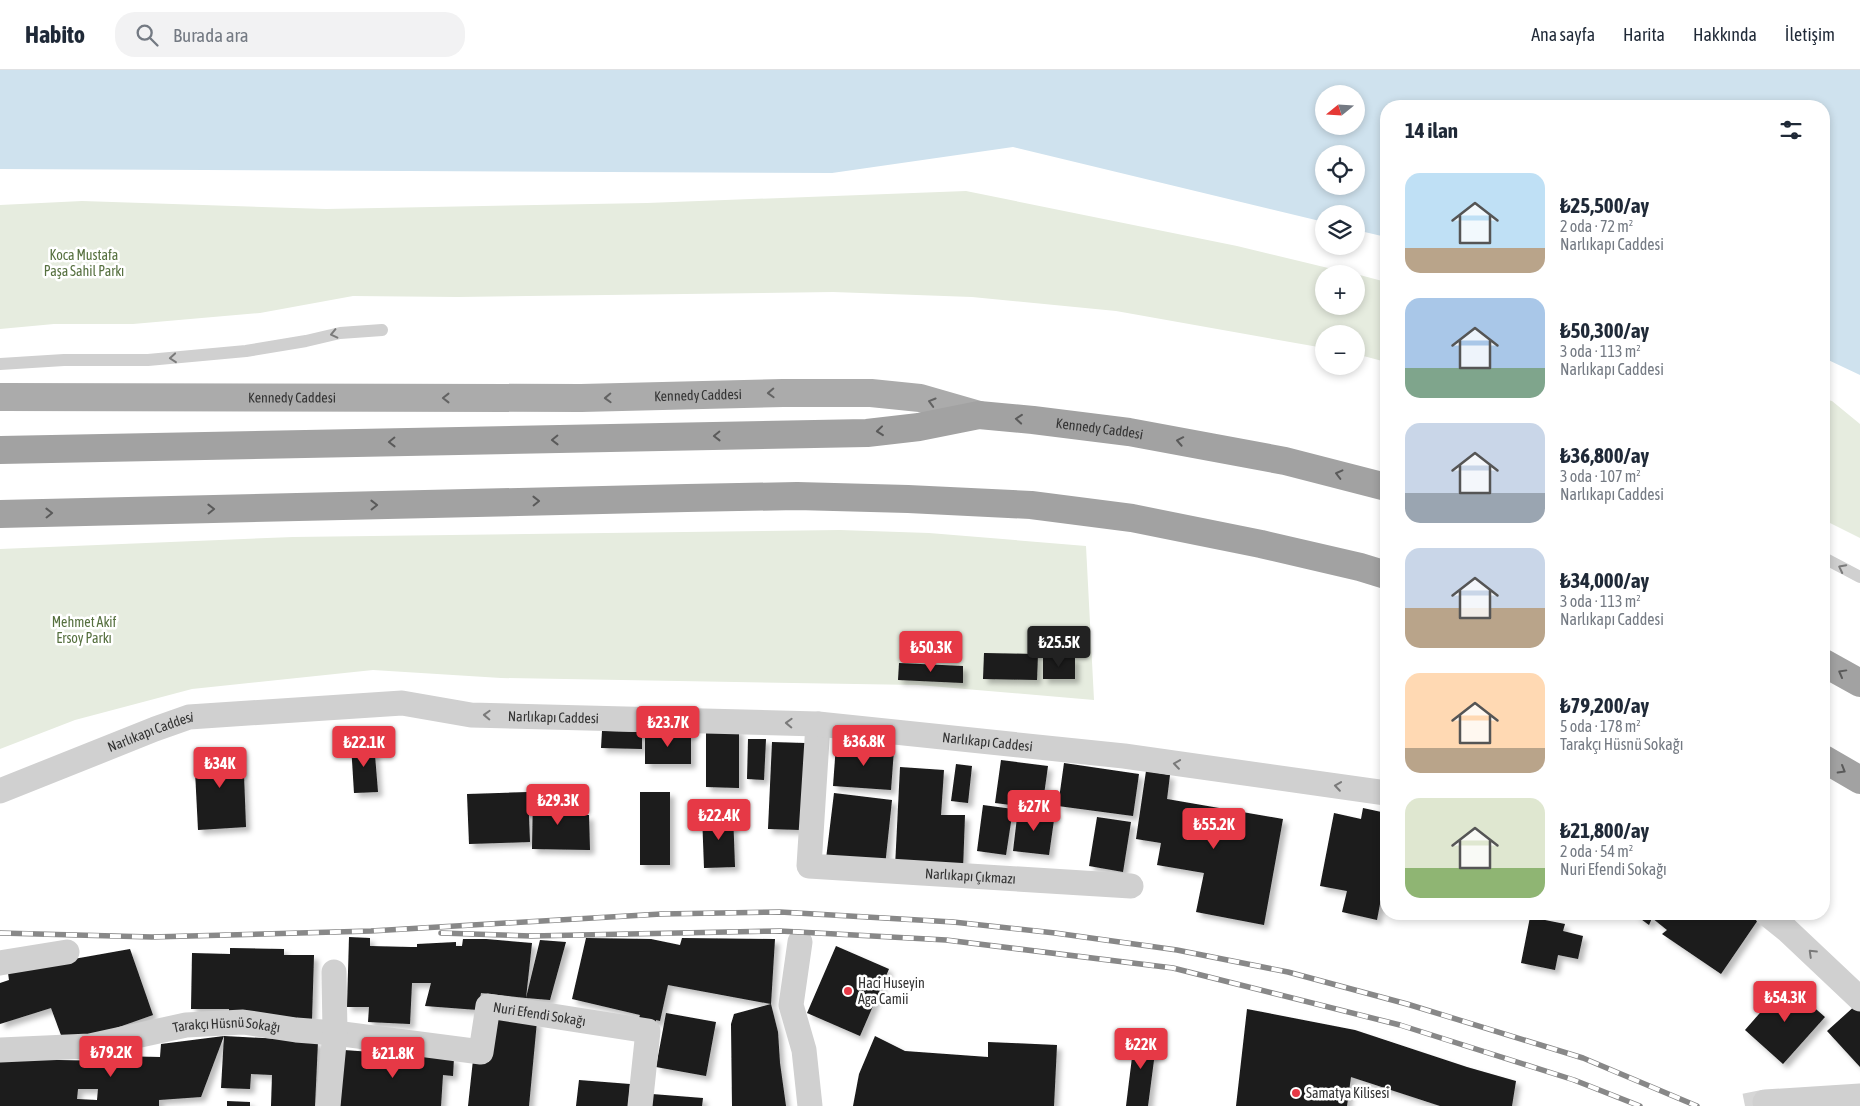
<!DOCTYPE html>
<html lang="tr">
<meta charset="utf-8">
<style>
:root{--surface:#fff;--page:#f2f2f3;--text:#1f2937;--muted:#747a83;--line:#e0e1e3;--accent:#e63946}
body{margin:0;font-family:"Asap Condensed",sans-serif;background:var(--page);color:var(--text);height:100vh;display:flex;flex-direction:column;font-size:19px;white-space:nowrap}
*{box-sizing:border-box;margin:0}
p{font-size:16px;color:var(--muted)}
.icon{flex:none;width:28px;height:28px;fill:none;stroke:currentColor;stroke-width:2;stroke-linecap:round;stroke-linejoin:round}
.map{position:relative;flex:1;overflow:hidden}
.side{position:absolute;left:1380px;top:30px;width:450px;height:820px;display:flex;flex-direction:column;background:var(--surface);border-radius:20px;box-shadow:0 2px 8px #0003}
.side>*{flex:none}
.needle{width:32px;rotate:252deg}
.tools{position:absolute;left:1315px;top:15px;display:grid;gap:10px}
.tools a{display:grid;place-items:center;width:50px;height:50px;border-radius:50%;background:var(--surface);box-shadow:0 2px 8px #0003;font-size:25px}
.price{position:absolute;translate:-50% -42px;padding:0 11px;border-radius:5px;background:var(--accent);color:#fff;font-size:16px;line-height:32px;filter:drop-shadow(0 1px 2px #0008)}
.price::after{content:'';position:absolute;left:50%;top:30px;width:15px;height:11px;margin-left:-8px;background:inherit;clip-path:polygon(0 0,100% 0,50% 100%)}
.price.active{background:#222;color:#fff}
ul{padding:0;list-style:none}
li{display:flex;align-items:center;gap:15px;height:125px;padding:0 25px}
li span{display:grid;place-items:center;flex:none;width:140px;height:100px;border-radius:15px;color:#555}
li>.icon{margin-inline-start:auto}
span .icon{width:60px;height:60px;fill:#fffc;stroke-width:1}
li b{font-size:21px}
h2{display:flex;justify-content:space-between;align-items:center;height:60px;padding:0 25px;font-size:21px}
header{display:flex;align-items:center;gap:30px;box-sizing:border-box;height:70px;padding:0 25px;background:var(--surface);border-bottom:1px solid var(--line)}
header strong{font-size:24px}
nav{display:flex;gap:28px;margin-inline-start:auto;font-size:18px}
.search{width:350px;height:45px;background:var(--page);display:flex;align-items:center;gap:12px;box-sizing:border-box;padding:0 18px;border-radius:20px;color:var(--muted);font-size:19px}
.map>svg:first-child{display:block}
.green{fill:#e6ecdf}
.water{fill:#cfe2ee;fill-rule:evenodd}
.building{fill:#1a1a1a;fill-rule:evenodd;filter:url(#shadow)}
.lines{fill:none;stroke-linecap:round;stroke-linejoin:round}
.minor-tunnel{stroke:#d6d6d6;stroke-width:25;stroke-dasharray:25 12;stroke-linecap:butt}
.service{stroke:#d0d0d0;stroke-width:12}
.minor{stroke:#d0d0d0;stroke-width:25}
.primary{stroke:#ababab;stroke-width:28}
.trunk{stroke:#a2a2a2;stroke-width:28}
.rail-casing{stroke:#888;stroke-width:5.5}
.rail{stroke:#fff;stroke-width:4;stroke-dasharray:11;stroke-linecap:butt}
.oneway{stroke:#7a7a7a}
.oneway2{stroke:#636363}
.oneway3{stroke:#5a5a5a}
.poi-dot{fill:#e63946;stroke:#fff;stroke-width:2}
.labels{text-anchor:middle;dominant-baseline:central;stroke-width:5;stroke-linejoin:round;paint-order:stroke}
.park-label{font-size:14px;fill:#56703f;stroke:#fff}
.street-label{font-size:14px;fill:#333;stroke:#fff}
.poi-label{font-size:14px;fill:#333;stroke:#fff;text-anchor:start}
</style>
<header>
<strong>Habito</strong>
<div class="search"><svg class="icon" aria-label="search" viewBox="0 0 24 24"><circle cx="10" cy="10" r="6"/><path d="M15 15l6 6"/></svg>Burada ara</div>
<nav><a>Ana sayfa</a><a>Harita</a><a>Hakkında</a><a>İletişim</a></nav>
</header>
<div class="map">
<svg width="1860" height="1036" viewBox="0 0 1860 1036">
<defs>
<filter id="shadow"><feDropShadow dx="4.5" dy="4.5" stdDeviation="2.5" flood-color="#0004"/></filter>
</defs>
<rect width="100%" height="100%" fill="#fff"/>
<path class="green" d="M966,121L1237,176L1353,204H1324V236H1356V204L1386,212V292L1356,284V264H1324V278L1116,241L972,227L833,222L458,227L353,226L260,243L133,254H54L0,259V135L82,131L326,139L647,133Z
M1824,329L1832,331L1860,354V468L1824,450Z
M840,460L929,463L1086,476L1094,630L918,615L501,608L373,600L192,619L75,650L0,679V479L293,467Z"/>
<path class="water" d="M0,0H1860V305L1824,288V36H1386V167L1356,160V144H1324V152L1013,77L832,103L0,99ZM1324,24H1356V56H1324ZM1324,84H1356V116H1324Z"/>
<path class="building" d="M984,583L1038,584L1037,610L983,609Z
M1043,586L1075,587V609H1043Z
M899,593L963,596V613L898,610Z
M739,659V718L706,717V660Z
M602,661L642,662V679L601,678Z
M645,662H691V694H645Z
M748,669H766L764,710L747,709Z
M772,672L805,673L801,760L768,759Z
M374,673L378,722L354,723L351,674Z
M836,675L894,679L891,720L833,716Z
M243,679L246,757L198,760L194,681Z
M1001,690L1048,696L1042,739L995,733Z
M1064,693L1139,704L1133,746L1058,736Z
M956,694L972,696L968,733L951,731Z
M900,697L944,700L941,745H965L963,799L895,797Z
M1146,701L1170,705L1167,729L1283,749L1264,855L1196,842L1204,803L1157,795L1161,773L1136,769Z
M528,722L530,772L469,774L467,724Z
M640,722H670V795H640Z
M533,723L558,724V745H589L590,780L532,779Z
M834,723L892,730L885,796L826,789Z
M983,735L1013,739L1006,785L977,781Z
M1363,738L1386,743V802L1377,850L1342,842L1347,821L1320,816L1334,743L1361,749Z
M1018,739L1055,743L1049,785L1013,781Z
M733,743L735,797L704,798L702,744Z
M1097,747L1131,752L1123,802L1089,796Z
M1634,844H1755L1760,847L1721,904L1662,864L1667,860L1652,848L1649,855Z
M1530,847L1565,854L1563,861L1583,866L1578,889L1558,885L1555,900L1521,893Z
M349,867L370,868V876L411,877H417V874L456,872V876H462L463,869H486L532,873L526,928L540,870L566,872L550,930L526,928L481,923L478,940L425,936L431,913H412L410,954L368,952L369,937H347Z
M586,868L651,869L680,875L682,868L775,869L771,934L668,915L660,951L656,950V953L639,948L640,945L572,929Z
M836,876L889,899L860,966L807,943Z
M230,878L284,879V885H314L312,949L229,948V939H191L192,883L230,884Z
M130,879L153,945L65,976L51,938L0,954V913L9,910L8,903L40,895Z
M1786,913L1825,947L1783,994L1745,960Z
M771,934L778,962L780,993L786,1036H732L731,954L734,944Z
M1857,934L1860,938V997L1827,961Z
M1247,939L1355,960L1467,997L1516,1011L1512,1036H1440L1351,1007L1347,1036H1236Z
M666,943L716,952L706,1006L656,997Z
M493,947L537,951L529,1036H468L473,990L489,992Z
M1135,963L1157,967L1148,1036H1126Z
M224,966L201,1027L159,1030V1036H0V989L116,991L115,986L160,987L161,974ZM78,1019H98L97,1030L77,1029Z
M224,966L318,971L315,1036H271L272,1005L251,1004L250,1019L221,1018Z
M875,966L905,981L988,987V972L1057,975L1054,1036H853L859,1004Z
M344,980L454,988L453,1006L443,1005L441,1036H340Z
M579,1010L630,1014L628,1036H576Z
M652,1024L703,1028L702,1036H651Z
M227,1031L250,1032V1036H227Z"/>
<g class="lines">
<path class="minor-tunnel" d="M1745,1036L1765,1032"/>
<path class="service" d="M0,294L64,290H148L246,281L306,271L340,263L382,260
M1824,488L1860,507"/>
<g class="minor">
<path id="s1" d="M818,654L809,796L1131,816"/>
<path id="s2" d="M0,721L155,659L189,647L402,633L471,645L818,654L1124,686L1386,723"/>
<path d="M1767,844L1787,860L1860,929"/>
<path d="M800,872L791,935L804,980L810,1036"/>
<path d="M0,893L67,882"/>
<path id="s3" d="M0,980L90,976L186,955L243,952L296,960L335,963L481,982L488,936L648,961L640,1036"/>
<path d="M1765,1032L1860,1026"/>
<path d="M328,1036L335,963L334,902"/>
</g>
<path class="primary" id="s4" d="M0,327L581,328L783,323H871L920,328L979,345"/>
<g class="trunk">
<path id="s5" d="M0,380L867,363L919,357L979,345L1033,350L1129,362L1285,391L1386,417"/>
<path d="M0,444L687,428L797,426L908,429L1031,435L1132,448L1261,474L1360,497L1386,505"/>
<path d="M1824,593L1860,613"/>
<path d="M1824,689L1860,710"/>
</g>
<g class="rail-casing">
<path id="rail" d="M0,863L152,867L371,861L661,844L780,842L953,852L1055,863L1177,880L1288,902L1407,934L1583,988L1697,1036
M441,863L531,866L780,861L946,870L1173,898L1400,955L1574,1010L1640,1036"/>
</g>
<use href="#rail" class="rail"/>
</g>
<defs><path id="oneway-chevron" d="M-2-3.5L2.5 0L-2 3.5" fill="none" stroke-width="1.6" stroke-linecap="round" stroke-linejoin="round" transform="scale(1.25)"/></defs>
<g class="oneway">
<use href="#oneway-chevron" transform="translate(334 264) rotate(167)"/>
<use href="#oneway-chevron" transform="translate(173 288) rotate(175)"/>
<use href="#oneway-chevron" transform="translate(1842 498) rotate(-153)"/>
<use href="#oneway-chevron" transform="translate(487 645) rotate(-178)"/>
<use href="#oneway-chevron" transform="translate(789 653) rotate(-178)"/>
<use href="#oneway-chevron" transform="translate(1177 694) rotate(-172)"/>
<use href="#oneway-chevron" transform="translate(1338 716) rotate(-172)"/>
<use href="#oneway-chevron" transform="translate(1812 883) rotate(-136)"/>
</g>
<g class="oneway2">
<use href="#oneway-chevron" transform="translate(771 323) rotate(178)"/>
<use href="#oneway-chevron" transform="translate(446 328) rotate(-180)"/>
<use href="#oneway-chevron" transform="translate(608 328) rotate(178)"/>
<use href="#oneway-chevron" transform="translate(932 332) rotate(-164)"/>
</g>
<g class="oneway3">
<use href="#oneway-chevron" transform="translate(1019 349) rotate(-175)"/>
<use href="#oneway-chevron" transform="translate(880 361) rotate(174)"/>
<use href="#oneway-chevron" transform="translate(717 366) rotate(179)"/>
<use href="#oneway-chevron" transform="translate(555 370) rotate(179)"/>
<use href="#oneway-chevron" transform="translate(1180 371) rotate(-169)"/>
<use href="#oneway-chevron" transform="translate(392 372) rotate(179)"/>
<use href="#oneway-chevron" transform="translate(1339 404) rotate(-166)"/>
<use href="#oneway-chevron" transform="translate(536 431) rotate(-1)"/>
<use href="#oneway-chevron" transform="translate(374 435) rotate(-1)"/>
<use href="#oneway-chevron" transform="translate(211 439) rotate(-1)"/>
<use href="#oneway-chevron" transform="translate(49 443) rotate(-1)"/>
<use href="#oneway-chevron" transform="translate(1842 603) rotate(-151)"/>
<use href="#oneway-chevron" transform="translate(1842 700) rotate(30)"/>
</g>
<g class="poi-dot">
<circle cx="848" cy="921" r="5"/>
<circle cx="1296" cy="1023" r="5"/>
</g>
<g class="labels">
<g class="park-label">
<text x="84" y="185">Koca Mustafa<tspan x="84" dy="16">Paşa Sahil Parkı</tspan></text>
<text x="84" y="552">Mehmet Akif<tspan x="84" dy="16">Ersoy Parkı</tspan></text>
</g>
<g class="street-label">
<text stroke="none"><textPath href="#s4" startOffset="698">Kennedy Caddesi</textPath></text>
<text stroke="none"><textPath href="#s4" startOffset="292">Kennedy Caddesi</textPath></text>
<text stroke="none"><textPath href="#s5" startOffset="1102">Kennedy Caddesi</textPath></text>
<text stroke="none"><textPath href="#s2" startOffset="569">Narlıkapı Caddesi</textPath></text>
<text stroke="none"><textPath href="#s2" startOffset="162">Narlıkapı Caddesi</textPath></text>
<text stroke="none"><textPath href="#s2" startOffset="1004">Narlıkapı Caddesi</textPath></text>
<text stroke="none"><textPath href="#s1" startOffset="304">Narlıkapı Çıkmazı</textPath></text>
<text stroke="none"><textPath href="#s3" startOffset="584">Nuri Efendi Sokağı</textPath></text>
<text stroke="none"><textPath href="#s3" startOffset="229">Tarakçı Hüsnü Sokağı</textPath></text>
</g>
<g class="poi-label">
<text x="858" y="913">Haci Huseyin<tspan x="858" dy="16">Aga Camii</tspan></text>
<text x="1306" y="1023">Samatya Kilisesi</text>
</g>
</g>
</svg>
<div class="tools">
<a><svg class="needle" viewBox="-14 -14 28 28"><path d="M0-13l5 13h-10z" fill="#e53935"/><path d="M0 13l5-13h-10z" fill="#747a83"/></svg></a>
<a><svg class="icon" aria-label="locate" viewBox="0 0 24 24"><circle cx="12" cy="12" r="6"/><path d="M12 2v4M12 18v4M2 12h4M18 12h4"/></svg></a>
<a><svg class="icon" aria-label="layers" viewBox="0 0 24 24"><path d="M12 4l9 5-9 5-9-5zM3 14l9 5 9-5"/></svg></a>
<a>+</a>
<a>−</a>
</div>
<b class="price active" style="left:1059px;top:598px">₺25.5K</b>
<b class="price" style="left:931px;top:603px">₺50.3K</b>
<b class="price" style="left:668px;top:678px">₺23.7K</b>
<b class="price" style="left:864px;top:697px">₺36.8K</b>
<b class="price" style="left:364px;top:698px">₺22.1K</b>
<b class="price" style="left:220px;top:719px">₺34K</b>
<b class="price" style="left:558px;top:756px">₺29.3K</b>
<b class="price" style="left:1034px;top:762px">₺27K</b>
<b class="price" style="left:719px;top:771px">₺22.4K</b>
<b class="price" style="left:1214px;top:780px">₺55.2K</b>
<b class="price" style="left:1785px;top:953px">₺54.3K</b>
<b class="price" style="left:1141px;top:1000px">₺22K</b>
<b class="price" style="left:111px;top:1008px">₺79.2K</b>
<b class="price" style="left:393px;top:1009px">₺21.8K</b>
<section class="side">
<h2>14 ilan<svg class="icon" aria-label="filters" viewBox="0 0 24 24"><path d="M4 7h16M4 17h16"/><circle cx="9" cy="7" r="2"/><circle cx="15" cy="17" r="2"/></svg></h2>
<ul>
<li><span style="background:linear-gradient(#bfe0f5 75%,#b9a48a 0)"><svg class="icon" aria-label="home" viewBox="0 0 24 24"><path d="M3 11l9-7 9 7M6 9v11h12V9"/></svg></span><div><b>₺25,500/ay</b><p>2 oda · 72 m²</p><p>Narlıkapı Caddesi</p></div></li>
<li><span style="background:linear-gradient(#a9c7e8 70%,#7fa58c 0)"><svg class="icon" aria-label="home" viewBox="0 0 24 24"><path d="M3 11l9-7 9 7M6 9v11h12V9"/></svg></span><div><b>₺50,300/ay</b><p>3 oda · 113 m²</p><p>Narlıkapı Caddesi</p></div></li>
<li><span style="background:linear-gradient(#c9d6e8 70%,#9aa5b1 0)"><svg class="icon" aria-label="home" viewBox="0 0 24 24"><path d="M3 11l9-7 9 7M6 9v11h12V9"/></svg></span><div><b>₺36,800/ay</b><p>3 oda · 107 m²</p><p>Narlıkapı Caddesi</p></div></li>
<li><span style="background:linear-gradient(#c9d6e8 60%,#b9a48a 0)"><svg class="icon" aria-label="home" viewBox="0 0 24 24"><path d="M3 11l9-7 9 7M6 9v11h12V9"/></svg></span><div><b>₺34,000/ay</b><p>3 oda · 113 m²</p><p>Narlıkapı Caddesi</p></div></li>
<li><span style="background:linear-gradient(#ffd9b3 75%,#b9a48a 0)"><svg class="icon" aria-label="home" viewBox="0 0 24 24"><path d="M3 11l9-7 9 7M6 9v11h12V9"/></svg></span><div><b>₺79,200/ay</b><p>5 oda · 178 m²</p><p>Tarakçı Hüsnü Sokağı</p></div></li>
<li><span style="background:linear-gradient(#dfe7d0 70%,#8fb573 0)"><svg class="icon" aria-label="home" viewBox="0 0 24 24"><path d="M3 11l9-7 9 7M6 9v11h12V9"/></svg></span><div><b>₺21,800/ay</b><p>2 oda · 54 m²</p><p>Nuri Efendi Sokağı</p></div></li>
</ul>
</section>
</div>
